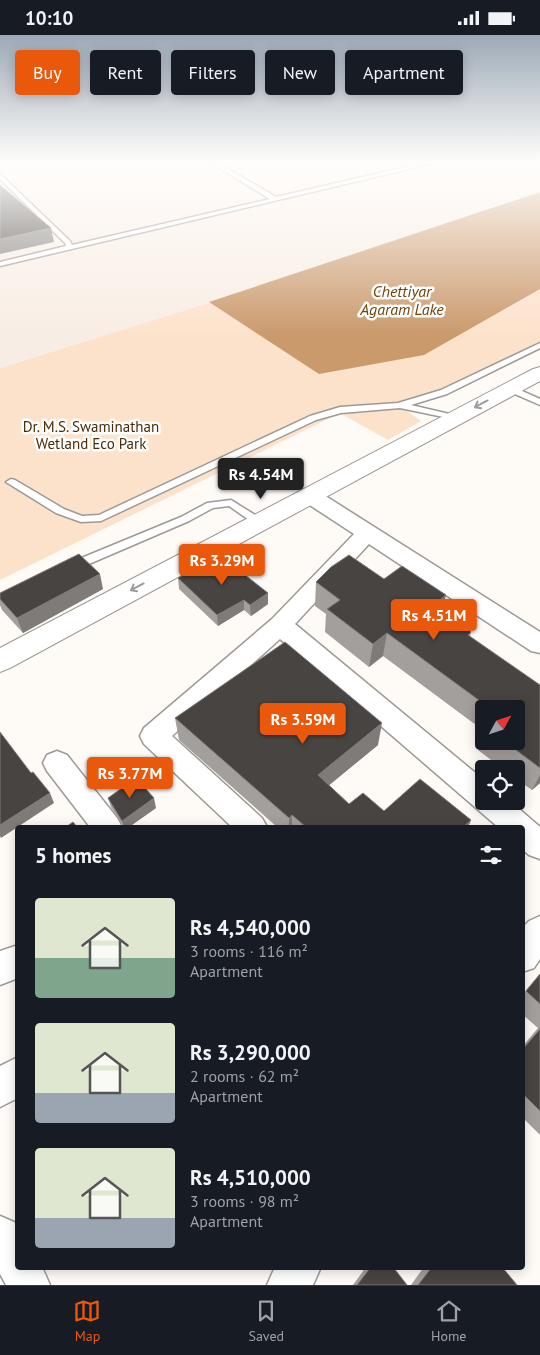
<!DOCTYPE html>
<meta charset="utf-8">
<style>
:root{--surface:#171b24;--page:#242831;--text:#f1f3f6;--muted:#9ea1a6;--line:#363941;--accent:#ea580c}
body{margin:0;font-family:"PT Sans",sans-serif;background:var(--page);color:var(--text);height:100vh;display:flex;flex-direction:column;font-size:19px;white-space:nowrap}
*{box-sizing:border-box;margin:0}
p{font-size:16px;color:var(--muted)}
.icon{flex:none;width:28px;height:28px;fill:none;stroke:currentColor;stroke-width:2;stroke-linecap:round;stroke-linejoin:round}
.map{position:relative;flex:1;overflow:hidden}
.panel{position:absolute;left:15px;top:790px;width:510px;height:445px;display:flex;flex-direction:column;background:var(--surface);border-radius:5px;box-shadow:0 2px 12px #0003}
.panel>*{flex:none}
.guide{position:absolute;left:15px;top:15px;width:510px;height:45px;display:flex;gap:10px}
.needle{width:32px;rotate:50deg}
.fabs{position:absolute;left:475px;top:665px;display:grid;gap:10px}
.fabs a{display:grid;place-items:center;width:50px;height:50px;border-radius:5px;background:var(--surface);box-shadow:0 2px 12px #0003;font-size:25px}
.price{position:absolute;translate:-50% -42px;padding:0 11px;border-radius:5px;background:var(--accent);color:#fff;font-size:16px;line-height:32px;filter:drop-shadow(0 1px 2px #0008)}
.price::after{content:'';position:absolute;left:50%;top:30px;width:15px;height:11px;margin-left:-8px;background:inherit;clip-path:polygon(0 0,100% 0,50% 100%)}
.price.current{background:#222;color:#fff}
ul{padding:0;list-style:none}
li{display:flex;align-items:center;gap:15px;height:125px;padding:0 20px}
li span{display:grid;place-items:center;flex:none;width:140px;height:100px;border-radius:5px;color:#555}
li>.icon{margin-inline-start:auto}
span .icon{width:60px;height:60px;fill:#fffc;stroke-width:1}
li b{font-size:21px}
h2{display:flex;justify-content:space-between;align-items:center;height:60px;padding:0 20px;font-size:21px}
.chip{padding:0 18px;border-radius:5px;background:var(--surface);box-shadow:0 2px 12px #0003;font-size:18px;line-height:45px}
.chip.current{background:var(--accent);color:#fff}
.status{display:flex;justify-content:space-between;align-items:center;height:35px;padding:0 25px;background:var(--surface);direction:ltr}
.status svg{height:14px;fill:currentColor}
.tab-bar{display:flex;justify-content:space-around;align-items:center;height:70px;border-top:1px solid var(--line);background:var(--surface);font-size:14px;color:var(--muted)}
.tab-bar a{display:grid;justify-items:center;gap:2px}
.tab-bar .current{color:var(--accent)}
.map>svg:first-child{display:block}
.built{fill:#f8ede4}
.green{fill:#fce2cb}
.water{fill:#ca996c}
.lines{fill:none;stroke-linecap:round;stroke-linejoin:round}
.lane-casing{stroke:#9d9996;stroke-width:3}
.street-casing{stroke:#9d9996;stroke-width:3}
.secondary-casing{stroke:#9d9996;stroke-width:2}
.lane{fill:#fff;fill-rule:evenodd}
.street{fill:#fff;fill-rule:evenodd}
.secondary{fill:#fff;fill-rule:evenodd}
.wall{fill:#a39f9c}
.shaded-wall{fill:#7f7b78}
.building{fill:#484442;stroke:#7f7b78}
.oneway{stroke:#9c9c9b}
.labels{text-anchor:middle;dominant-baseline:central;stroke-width:5;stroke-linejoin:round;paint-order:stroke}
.far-park-label{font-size:15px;fill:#4a2a04;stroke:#fff}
.far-water-label{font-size:16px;font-style:italic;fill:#72430b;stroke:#fff}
</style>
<div class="status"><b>10:10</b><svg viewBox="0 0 49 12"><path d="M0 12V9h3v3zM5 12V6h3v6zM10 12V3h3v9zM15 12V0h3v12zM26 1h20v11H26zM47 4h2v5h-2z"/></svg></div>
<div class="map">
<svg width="540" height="1250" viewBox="0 0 540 1250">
<rect width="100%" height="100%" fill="#fefaf6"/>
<path class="built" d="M0,126H540V157L186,275L0,333Z"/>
<path class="green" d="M540,157V310L444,357L400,371L421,386L388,405L340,378L0,545V333L186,275Z"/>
<path class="water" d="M540,157V254L424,320L319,339L209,267Z"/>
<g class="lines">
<g class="lane-casing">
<path id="lane" d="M208,126H215L276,162L432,126H443L0,231V227L66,211L65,208L0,144V139L70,206L72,210L270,164Z
M540,308V313L447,359L411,370L458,381V385L400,373L341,378L316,385L101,486L81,487L56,478L6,447L11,444L15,445L64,474L82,481L99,480L310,381L340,372L398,368L441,355Z
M511,351L540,364V370L508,356L507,354Z
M231,465L263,485L264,487L263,489H255L229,471L213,473L189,486L75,535L71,536L65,532L67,529L181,482L207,468Z"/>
</g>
<g class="street-casing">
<path id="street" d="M309,454L316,455L540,597V618L531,616L369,509L295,589L484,745V766H510L540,792V824L529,820L522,814V792H498L280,604L172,701L262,783L267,792H232L144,709L140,701L144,693L272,584L354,499L302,465L299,460L302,455Z
M57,716L67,720L117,783L122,792H90L47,736L43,728L47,720Z
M540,881V924L534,933L522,937V893L529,886Z
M18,910V943L0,950V916Z
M18,1022V1063L0,1072V1031Z
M0,1181L14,1187L18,1191V1232H42L50,1250H6L0,1239Z
M275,1232H321L313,1250H267Z"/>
</g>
<g class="secondary-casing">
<path id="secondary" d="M540,332V346L10,633L0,637V613L533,334Z"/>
</g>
<use href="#lane" class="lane"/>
<use href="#street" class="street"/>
<use href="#secondary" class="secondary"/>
</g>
<path class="wall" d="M200,535L268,569L251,581L244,575L218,591L179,554L178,543Z
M384,544L442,577L471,597L470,602L540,650V748L532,755L516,744V734H503L478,715L484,700V706H516V674H484V696L383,621L369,632L325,597L326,579L315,571L316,547Z
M103,554L23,598L2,575L0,570V558Z
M175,683L378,710L329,750L349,769L384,776L471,785L468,792H277L179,705Z
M108,763L156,773L129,792H124L111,772Z
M540,939V1100L522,1082V1012L538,993L522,979V960Z
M366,1232H393L407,1250H353Z
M424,1232H502L517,1250H411Z"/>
<path class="shaded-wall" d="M51,193L54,207L0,219V204Z
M100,539L103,554L23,598L17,583Z
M268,558V569L251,581L250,570Z
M446,560L440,583L432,571Z
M244,565V575L218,591L217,580Z
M387,598L383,621L369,632L373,609Z
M382,688L378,710L316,761L318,740Z
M540,740V748L532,755Z
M50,758L54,768L1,803L0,801V790Z
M154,763L156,773L129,792H124L122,786Z
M292,780V792H289V783Z
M471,785L468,792H463Z"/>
<path class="building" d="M0,150L51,193L0,204Z
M79,519L100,539L17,583L0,564V558Z
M349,520L384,544L402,531L446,560L432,571L471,597L468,600L540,650V733L504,706H516V674H491L387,598L373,609L327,574L340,565L316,547L331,532Z
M222,522L268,558L250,570L244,565L217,580L178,543L198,532L200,535Z
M285,607L382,688L318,740L349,769L363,758L384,776L420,744L471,785L463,792H306L292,780L289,783L175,683Z
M0,697L31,738L33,737L50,758L0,790Z
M136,743L154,763L122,786L108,763Z
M73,787L77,792H66Z
M540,939V969L526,956Z
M540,994V1076L522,1058V1015Z
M371,1232H393L407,1250H357Z
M432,1232H502L517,1250H418Z"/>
<defs><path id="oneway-shaft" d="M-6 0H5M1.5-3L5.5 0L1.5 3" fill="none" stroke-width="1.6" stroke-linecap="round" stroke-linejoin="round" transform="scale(1.25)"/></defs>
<g class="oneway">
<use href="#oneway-shaft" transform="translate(481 369) rotate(152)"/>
<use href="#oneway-shaft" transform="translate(137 552) rotate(152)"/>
</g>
<linearGradient id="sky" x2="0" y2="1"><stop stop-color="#9ca9b6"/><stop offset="0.42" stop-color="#fffdfb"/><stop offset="1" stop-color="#fffdfb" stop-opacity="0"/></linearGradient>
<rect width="540" height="301" fill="url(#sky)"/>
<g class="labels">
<g class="far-park-label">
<text x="91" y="391">Dr. M.S. Swaminathan<tspan x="91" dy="17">Wetland Eco Park</tspan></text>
</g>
<g class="far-water-label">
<text x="402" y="256">Chettiyar<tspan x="402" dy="18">Agaram Lake</tspan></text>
</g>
</g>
</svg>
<div class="fabs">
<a><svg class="needle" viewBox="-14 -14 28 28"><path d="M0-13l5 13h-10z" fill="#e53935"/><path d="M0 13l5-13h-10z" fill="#9ea1a6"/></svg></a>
<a><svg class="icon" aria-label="locate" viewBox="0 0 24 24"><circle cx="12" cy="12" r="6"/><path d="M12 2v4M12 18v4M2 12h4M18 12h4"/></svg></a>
</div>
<b class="price current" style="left:261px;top:465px">Rs 4.54M</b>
<b class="price" style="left:222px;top:551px">Rs 3.29M</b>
<b class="price" style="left:434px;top:606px">Rs 4.51M</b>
<b class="price" style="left:303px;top:710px">Rs 3.59M</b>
<b class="price" style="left:130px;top:764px">Rs 3.77M</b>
<div class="guide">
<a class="chip current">Buy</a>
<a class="chip">Rent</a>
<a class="chip">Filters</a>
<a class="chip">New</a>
<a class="chip">Apartment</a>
</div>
<section class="panel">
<h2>5 homes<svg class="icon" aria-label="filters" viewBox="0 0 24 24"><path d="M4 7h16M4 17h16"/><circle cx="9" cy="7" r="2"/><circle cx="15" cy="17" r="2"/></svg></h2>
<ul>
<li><span style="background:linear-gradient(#dfe7d0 60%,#7fa58c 0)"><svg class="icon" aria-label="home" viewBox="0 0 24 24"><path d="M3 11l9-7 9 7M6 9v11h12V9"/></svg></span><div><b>Rs 4,540,000</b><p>3 rooms · 116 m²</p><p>Apartment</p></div></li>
<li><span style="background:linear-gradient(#dfe7d0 70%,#9aa5b1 0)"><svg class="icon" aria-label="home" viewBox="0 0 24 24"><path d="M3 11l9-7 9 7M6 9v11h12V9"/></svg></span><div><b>Rs 3,290,000</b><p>2 rooms · 62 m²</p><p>Apartment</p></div></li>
<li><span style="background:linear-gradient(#dfe7d0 70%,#9aa5b1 0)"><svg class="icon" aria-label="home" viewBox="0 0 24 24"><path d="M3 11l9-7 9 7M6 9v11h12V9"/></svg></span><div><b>Rs 4,510,000</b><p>3 rooms · 98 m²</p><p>Apartment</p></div></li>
</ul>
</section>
</div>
<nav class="tab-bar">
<a class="current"><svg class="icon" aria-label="map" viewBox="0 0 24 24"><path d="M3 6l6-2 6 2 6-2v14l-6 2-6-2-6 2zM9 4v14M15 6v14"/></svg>Map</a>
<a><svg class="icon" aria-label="saved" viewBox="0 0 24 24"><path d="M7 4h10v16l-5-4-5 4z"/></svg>Saved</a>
<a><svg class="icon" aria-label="home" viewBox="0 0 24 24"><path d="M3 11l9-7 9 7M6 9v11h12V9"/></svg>Home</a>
</nav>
